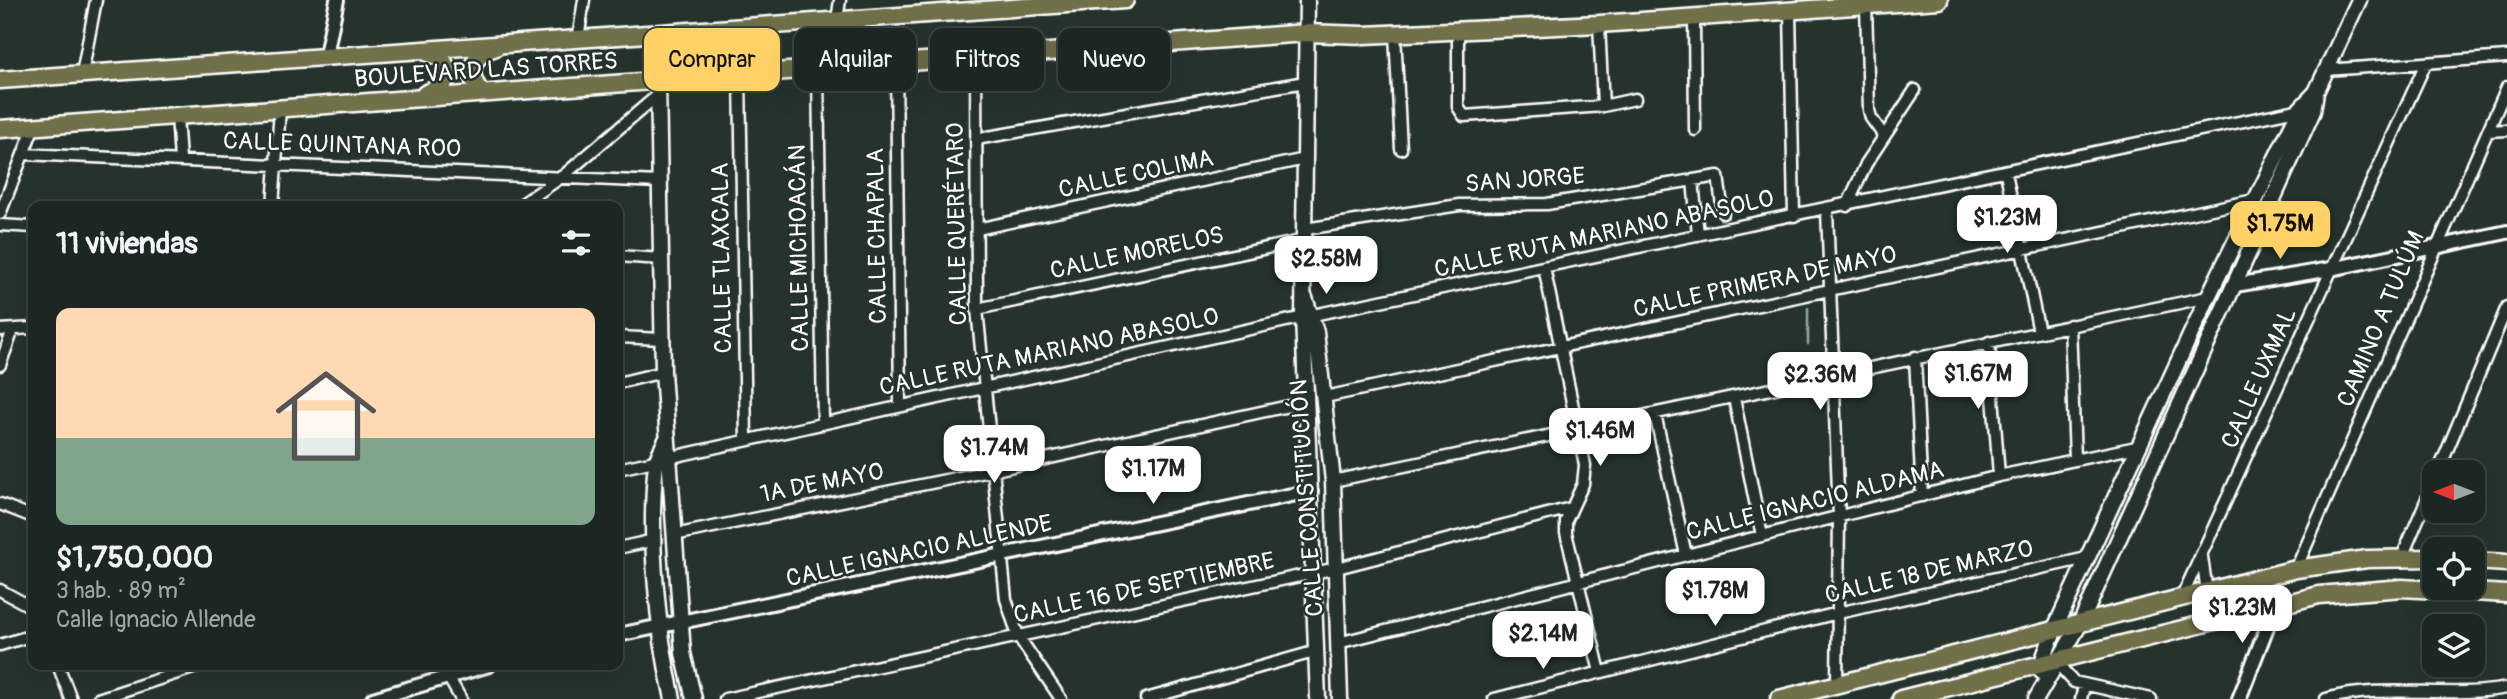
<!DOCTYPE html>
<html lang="es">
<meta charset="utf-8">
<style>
:root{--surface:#1c2622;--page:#252e2a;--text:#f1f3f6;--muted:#a0a5a5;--line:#3a4340;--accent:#ffd166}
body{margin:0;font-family:Pangolin,sans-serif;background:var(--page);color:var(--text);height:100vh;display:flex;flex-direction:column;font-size:26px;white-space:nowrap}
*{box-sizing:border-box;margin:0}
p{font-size:23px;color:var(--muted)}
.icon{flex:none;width:38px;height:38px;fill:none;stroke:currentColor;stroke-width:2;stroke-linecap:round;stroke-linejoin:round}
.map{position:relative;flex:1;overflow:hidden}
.side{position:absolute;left:28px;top:201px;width:595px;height:469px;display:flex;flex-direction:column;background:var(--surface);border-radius:14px;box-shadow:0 7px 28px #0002,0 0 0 2px var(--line)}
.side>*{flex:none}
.guide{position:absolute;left:644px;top:28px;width:665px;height:63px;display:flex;gap:14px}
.needle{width:46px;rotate:270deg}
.controls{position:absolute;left:2422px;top:460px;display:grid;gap:14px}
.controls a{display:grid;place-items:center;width:63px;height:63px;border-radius:14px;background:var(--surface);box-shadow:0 7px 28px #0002,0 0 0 2px var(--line);font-size:35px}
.price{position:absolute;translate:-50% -60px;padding:0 16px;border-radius:14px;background:#fff;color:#222;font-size:23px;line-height:46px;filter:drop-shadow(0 2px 4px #0008)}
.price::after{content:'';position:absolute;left:50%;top:42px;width:21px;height:16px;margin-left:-10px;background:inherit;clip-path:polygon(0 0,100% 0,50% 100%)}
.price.current{background:var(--accent);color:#111}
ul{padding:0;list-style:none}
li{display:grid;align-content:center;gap:14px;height:371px;padding:0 28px}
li+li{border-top:2px solid var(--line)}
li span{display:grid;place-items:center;height:217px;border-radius:14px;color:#555}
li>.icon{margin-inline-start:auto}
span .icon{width:126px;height:126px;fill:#fffc;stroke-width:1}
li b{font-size:30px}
h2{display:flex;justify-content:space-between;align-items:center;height:84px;padding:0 28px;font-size:30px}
.chip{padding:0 24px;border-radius:14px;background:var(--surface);box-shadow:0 7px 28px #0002,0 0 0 2px var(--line);font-size:24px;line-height:63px}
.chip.current{background:var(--accent);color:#111}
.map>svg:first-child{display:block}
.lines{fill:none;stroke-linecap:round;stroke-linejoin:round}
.stream{stroke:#92a7a9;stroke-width:2.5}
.minor-casing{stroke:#fff;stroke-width:15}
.tertiary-casing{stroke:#fff;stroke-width:18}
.secondary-casing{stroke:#fff;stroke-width:19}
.primary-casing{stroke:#fff;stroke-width:21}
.minor{stroke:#26332d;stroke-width:10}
.tertiary{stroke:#26332d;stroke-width:12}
.secondary{stroke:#26332d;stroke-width:14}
.primary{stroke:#70704a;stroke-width:16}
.labels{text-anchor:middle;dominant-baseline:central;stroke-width:5;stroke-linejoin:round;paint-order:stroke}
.street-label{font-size:24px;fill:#fff;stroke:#26332d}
</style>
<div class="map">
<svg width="2507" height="699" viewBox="0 0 2507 699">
<rect width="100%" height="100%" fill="#26332d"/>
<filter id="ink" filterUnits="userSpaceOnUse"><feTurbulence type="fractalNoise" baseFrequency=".0143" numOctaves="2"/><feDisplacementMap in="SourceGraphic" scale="14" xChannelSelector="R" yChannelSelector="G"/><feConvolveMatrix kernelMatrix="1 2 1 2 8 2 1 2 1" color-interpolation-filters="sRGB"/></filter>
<g filter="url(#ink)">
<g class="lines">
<path class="stream" d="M1808,308V344"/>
<g class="minor-casing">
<path id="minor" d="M1866,5L1869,110L1871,118L1884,136
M1790,11L1794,216
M1694,18L1695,130
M837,20L840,0
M1599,24L1603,106
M1458,30V107L1464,116L1603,106L1635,99
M1395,34L1401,149
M578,39L584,0
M976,59L977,309L1006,599L1018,636L1061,699
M896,65L900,406
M2326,70L2507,57
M818,71L823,424
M82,74L96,0
M740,75L746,440
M177,116L180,159
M2488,131L2507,130
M976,139L1305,82
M23,154L659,182
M2006,173L2039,332
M1693,180L1698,235
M273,206L280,109
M519,206L563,176L658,95
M1847,206L1866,164L1915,90
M1827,210L1839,517L1837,684
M0,214L34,126
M0,225L33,227
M977,229L1305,159
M1305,229L1459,205L1547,204L1718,176L1723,213
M618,256L661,259
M1544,267L1585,465L1583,484L1566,521V533L1600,672
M977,309L1305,240
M2070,325L2075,459
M0,330L33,328
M618,337L662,339
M1989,342L1999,476
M1915,357L1922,496
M0,365L13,330
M618,383L663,372
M1325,397L2254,200
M1734,398L1762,536
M1655,414L1686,555
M618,469L1313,315L2301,109
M2438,472L2507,307
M1333,481L2208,297
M0,504L33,517
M674,535L995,470L1307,402
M618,548L655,540
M2202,557L2207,592
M2402,557L2434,482
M2296,569L2507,87
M0,590L33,608
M2181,599L2425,65
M1338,643L1999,476L2141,446
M0,645L33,635
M2059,658L2064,671L2074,682L2151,699
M58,665L71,699
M441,665L461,699
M98,699L202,665
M725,699L1337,568L1571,508
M1146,699L1317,651
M1494,699L1838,613L2087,558
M2081,699L2084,686
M2326,699C2386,683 2449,699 2507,688"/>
</g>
<g class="tertiary-casing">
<path id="tertiary" d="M326,55L337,0
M2235,285L2331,269L2507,232
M618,635L1311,491
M373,699L489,665
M2239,699L2276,604"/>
</g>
<g class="secondary-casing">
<path id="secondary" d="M1307,0L1303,317L1318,699
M658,80L663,372L683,653L694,699
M1305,298L1316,332L1333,481L1340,699
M666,440C663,447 657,456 656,464C648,534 657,631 673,699
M2042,672V662L2055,628L2208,297L2300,109L2316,92
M2036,699L2081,622L2313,111L2316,92L2359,0"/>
</g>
<g class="primary-casing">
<path id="primary" d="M0,80L1125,0
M481,92C465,73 472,54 496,47
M425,94L442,86L449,74L442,58L426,52
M0,129L1306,33L1364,35L1599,24L1939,0
M2473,561L2507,563
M1779,699L2296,569L2367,559L2434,558
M1901,699L2319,595L2402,588L2507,594"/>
</g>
<use href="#minor" class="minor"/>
<use href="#tertiary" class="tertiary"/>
<use href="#secondary" class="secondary"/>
<use href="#primary" class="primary"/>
</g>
</g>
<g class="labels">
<g class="street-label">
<text transform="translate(486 70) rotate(-4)">BOULEVARD LAS TORRES</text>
<text transform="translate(342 145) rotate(2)">CALLE QUINTANA ROO</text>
<text transform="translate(1136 174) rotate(-12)">CALLE COLIMA</text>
<text transform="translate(1525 180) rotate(-4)">SAN JORGE</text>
<text transform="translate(957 224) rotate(-91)">CALLE QUERÉTARO</text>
<text transform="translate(1604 234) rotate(-12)">CALLE RUTA MARIANO ABASOLO</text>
<text transform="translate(877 236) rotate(-91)">CALLE CHAPALA</text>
<text transform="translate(799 248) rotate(-91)">CALLE MICHOACÁN</text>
<text transform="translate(1137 253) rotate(-12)">CALLE MORELOS</text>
<text transform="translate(722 258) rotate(-91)">CALLE TLAXCALA</text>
<text transform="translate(1765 282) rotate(-12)">CALLE PRIMERA DE MAYO</text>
<text transform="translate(2381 319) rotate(-67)">CAMINO A TULÚM</text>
<text transform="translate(1049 352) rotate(-12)">CALLE RUTA MARIANO ABASOLO</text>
<text transform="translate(2259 378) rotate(-66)">CALLE UXMAL</text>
<text transform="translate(822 483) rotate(-11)">1A DE MAYO</text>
<text transform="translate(1307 498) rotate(-94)">CALLE CONSTITUCIÓN</text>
<text transform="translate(1815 501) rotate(-14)">CALLE IGNACIO ALDAMA</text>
<text transform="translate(919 551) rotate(-12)">CALLE IGNACIO ALLENDE</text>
<text transform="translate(1929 572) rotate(-13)">CALLE 18 DE MARZO</text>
<text transform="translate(1144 588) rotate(-12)">CALLE 16 DE SEPTIEMBRE</text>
</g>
</g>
</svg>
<div class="controls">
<a><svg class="needle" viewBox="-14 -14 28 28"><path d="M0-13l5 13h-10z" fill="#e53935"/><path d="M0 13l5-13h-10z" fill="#a0a5a5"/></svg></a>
<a><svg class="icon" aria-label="locate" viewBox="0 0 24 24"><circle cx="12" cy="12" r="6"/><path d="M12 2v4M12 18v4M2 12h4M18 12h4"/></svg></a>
<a><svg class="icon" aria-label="layers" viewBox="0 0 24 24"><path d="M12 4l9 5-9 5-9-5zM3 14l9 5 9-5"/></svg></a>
</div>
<b class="price" style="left:2007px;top:255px">$1.23M</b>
<b class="price current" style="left:2280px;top:261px">$1.75M</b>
<b class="price" style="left:1326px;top:296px">$2.58M</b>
<b class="price" style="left:1978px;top:411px">$1.67M</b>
<b class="price" style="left:1820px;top:412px">$2.36M</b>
<b class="price" style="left:1600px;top:468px">$1.46M</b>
<b class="price" style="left:994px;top:485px">$1.74M</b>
<b class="price" style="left:1153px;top:506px">$1.17M</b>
<b class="price" style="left:1715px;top:628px">$1.78M</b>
<b class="price" style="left:2242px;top:645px">$1.23M</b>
<b class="price" style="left:1543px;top:671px">$2.14M</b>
<div class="guide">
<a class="chip current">Comprar</a>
<a class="chip">Alquilar</a>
<a class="chip">Filtros</a>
<a class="chip">Nuevo</a>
</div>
<section class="side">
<h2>11 viviendas<svg class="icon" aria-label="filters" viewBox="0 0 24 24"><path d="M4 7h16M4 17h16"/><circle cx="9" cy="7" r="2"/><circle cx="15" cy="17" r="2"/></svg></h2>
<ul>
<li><span style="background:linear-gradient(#ffd9b3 60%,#7fa58c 0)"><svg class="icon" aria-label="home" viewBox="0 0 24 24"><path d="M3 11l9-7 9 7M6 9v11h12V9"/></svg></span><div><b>$1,750,000</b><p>3 hab. · 89 m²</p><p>Calle Ignacio Allende</p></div></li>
</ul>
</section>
</div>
